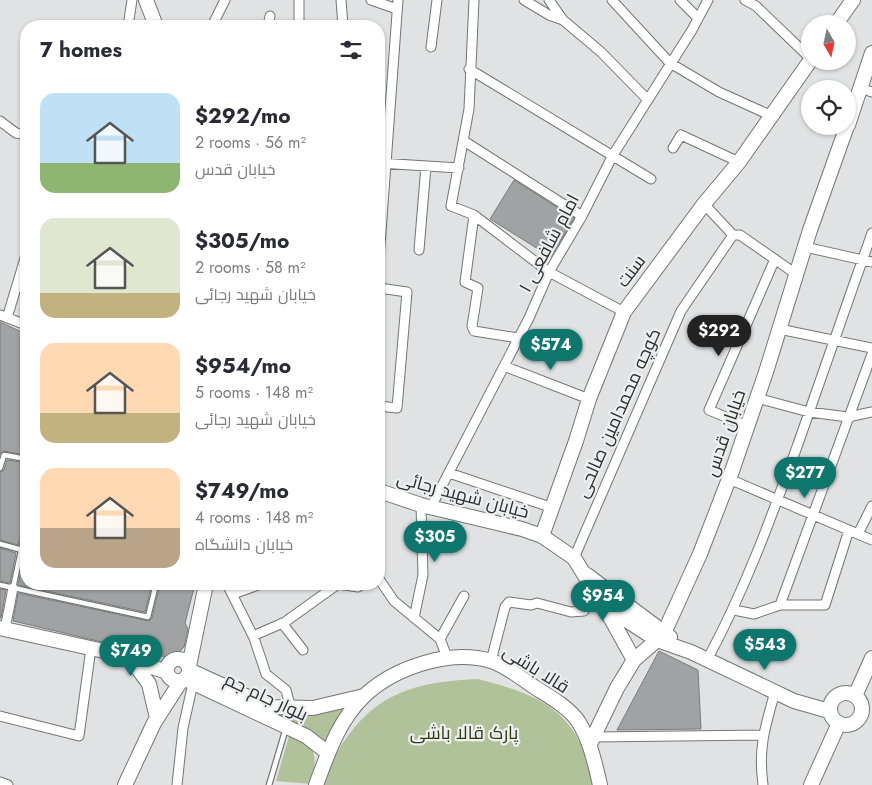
<!DOCTYPE html>
<meta charset="utf-8">
<style>
:root{--surface:#fff;--page:#f7f7f7;--text:#2b2b33;--muted:#7c7c81;--accent:#0f766e}
body{margin:0;font-family:Jost,Cairo,sans-serif;background:var(--page);color:var(--text);height:100vh;display:flex;flex-direction:column;font-size:19px;white-space:nowrap}
*{box-sizing:border-box;margin:0}
p{font-size:16px;color:var(--muted)}
.icon{flex:none;width:28px;height:28px;fill:none;stroke:currentColor;stroke-width:2;stroke-linecap:round;stroke-linejoin:round}
.map{position:relative;flex:1;overflow:hidden}
.drawer{position:absolute;left:20px;top:20px;width:365px;height:570px;display:flex;flex-direction:column;background:var(--surface);border-radius:20px;box-shadow:0 1px 4px #0004}
.drawer>*{flex:none}
.needle{width:32px;rotate:171deg}
.buttons{position:absolute;left:801px;top:15px;display:grid;gap:10px}
.buttons a{display:grid;place-items:center;width:55px;height:55px;border-radius:50%;background:var(--surface);box-shadow:0 1px 4px #0004;font-size:25px}
.price{position:absolute;translate:-50% -42px;padding:0 11px;border-radius:18px;background:var(--accent);color:#fff;font-size:16px;line-height:32px;filter:drop-shadow(0 1px 2px #0008)}
.price::after{content:'';position:absolute;left:50%;top:30px;width:15px;height:11px;margin-left:-8px;background:inherit;clip-path:polygon(0 0,100% 0,50% 100%)}
.price.current{background:#222;color:#fff}
ul{padding:0;list-style:none}
li{display:flex;align-items:center;gap:15px;height:125px;padding:0 20px}
li span{display:grid;place-items:center;flex:none;width:140px;height:100px;border-radius:15px;color:#555}
li>.icon{margin-inline-start:auto}
span .icon{width:60px;height:60px;fill:#fffc;stroke-width:1}
li b{font-size:21px}
h2{display:flex;justify-content:space-between;align-items:center;height:60px;padding:0 20px;font-size:21px}
.map>svg:first-child{display:block}
.green{fill:#b1c199}
.building{fill:#a1a2a4;stroke:#7a7b7d}
.lines{fill:none;stroke-linecap:round;stroke-linejoin:round}
.lane-casing{stroke:#747577;stroke-width:7}
.street-casing{stroke:#747577;stroke-width:11}
.secondary-casing{stroke:#747577;stroke-width:16}
.lane{stroke:#fff;stroke-width:4.5}
.street{stroke:#fff;stroke-width:9}
.secondary{stroke:#fff;stroke-width:14}
.labels{text-anchor:middle;dominant-baseline:central;stroke-width:4.5;stroke-linejoin:round;paint-order:stroke}
.street-label{font-size:18px;fill:#2c2d2e;stroke:#eeeff1}
.park-label{font-size:18px;fill:#2e3d0b;stroke:#eeeff1}
</style>
<div class="map">
<svg width="872" height="785" viewBox="0 0 872 785">
<rect width="100%" height="100%" fill="#e1e2e4"/>
<path class="green" d="M478,679C544,696 580,713 593,785H322C325,771 331,763 338,751C373,693 414,682 478,679Z
M364,696L328,753L267,718L270,707Z
M290,733C318,747 317,755 312,784L276,781Z"/>
<path class="building" d="M514,180L574,218L551,257L490,219Z
M0,322L26,334V455L4,451L0,454Z
M7,460L26,463V524L22,527L18,545L0,540V472L4,470Z
M26,546V584H152L145,612L18,585Z
M0,548L16,553L10,583L0,581Z
M160,584H195L185,623L188,629L184,647L179,652L166,657L13,621L18,593L149,621L152,618Z
M0,589L6,590L1,618H0Z
M659,651L698,670L701,729L617,730Z"/>
<g class="lines">
<g class="lane-casing">
<path id="lane" d="M0,468L4,455L26,459
M0,544L22,550
M0,585L148,617L156,584
M13,588L26,528
M269,785L286,728"/>
</g>
<g class="street-casing">
<path id="street" d="M341,0L343,26
M371,0L397,9
M474,0L469,109L451,206L474,215L549,272L624,312
M524,0L549,15L563,20
M549,0L563,20L601,52L647,99
M612,0L670,63L719,92L772,116
M680,0L698,18
M745,0L756,6L810,58
M128,26L132,0
M212,26L225,0
M268,26L270,16
M299,26V0
M431,47L437,0
M469,69L651,179
M860,88L872,92
M0,121L16,133L26,135
M464,141L582,216
M673,148L681,135L739,162
M379,163L459,168
M704,204L733,235H740L796,274
M474,215L465,282L478,288L472,326L474,331L518,338
M805,247L872,262
M419,250L426,166
M379,259L398,0
M379,288L407,292L397,408L379,406
M0,315L26,325
M7,318L26,255
M779,329L872,348
M504,366L589,399
M757,398L809,412L848,417L872,412
M747,426L709,410L775,259
M449,473L553,508
M729,479L872,540
M431,507L529,318L549,272L582,216L613,155L692,30L708,0
M858,534L872,506
M574,558L681,311L733,235
M379,579L394,601L440,639L447,657
M227,584L254,638L266,674L286,690L291,709
M233,594L261,584
M780,605L872,354
M734,610L754,614L780,605H825L849,530
M414,618L423,575L421,505
M282,623L303,650
M5,629L13,588
M253,636L285,622L338,584L358,587L363,584
M440,639L464,596
M707,660C745,590 771,518 798,444C823,373 847,303 872,233
M491,661L505,607L509,602L531,605L537,603L571,612L584,611
M0,716L79,736L91,648
M594,737L763,735
M0,782L8,785
M177,785L183,728L193,683
M763,785C758,748 765,727 775,692"/>
</g>
<g class="secondary-casing">
<path id="secondary" d="M146,0L156,26
M836,24L853,0
M848,125L872,53
M379,491L421,505L522,529L542,536L574,558L603,605L657,640L691,652L794,701L829,711
M542,536L576,441L589,399L624,312L704,204L739,162L810,61
M587,575L670,637
M604,606L634,660
M0,628L104,651L167,672
M664,633L700,554L732,471L766,372L810,230L847,126
M167 670a11 11 0 1 1 22 0a11 11 0 1 1-22 0Z
M134,663L149,684L156,714
M189,666L206,584
M189,670L270,707L313,708L364,696
M185,679L306,736L328,753
M830 709a16 16 0 1 1 32 0a16 16 0 1 1-32 0Z
M855,696L872,658
M590,744L617,688L634,660L657,640
M125,785L154,723L181,681
M316,785C328,753 339,720 364,696C395,667 450,649 491,661C507,666 522,679 536,688C550,697 568,707 578,721C590,740 595,763 600,785
M811,785L839,723"/>
</g>
<use href="#lane" class="lane"/>
<use href="#street" class="street"/>
<use href="#secondary" class="secondary"/>
</g>
<g class="labels">
<g class="street-label">
<text transform="translate(549 243) rotate(-62)">امام شافعی ۱</text>
<text transform="translate(631 271) rotate(-53)">سنت</text>
<text transform="translate(618 413) rotate(-66)">کوچه محمدامین صالحی</text>
<text transform="translate(725 433) rotate(-71)">خیابان قدس</text>
<text transform="translate(463 495) rotate(15)">خیابان شهید رجائی</text>
<text transform="translate(536 669) rotate(32)">قالا باشی</text>
<text transform="translate(266 697) rotate(25)">بلوار جام جم</text>
</g>
<g class="park-label">
<text x="464" y="733">پارک قالا باشی</text>
</g>
</g>
</svg>
<div class="buttons">
<a><svg class="needle" viewBox="-14 -14 28 28"><path d="M0-13l5 13h-10z" fill="#e53935"/><path d="M0 13l5-13h-10z" fill="#7c7c81"/></svg></a>
<a><svg class="icon" aria-label="locate" viewBox="0 0 24 24"><circle cx="12" cy="12" r="6"/><path d="M12 2v4M12 18v4M2 12h4M18 12h4"/></svg></a>
</div>
<b class="price current" style="left:719px;top:357px">$292</b>
<b class="price" style="left:551px;top:371px">$574</b>
<b class="price" style="left:805px;top:499px">$277</b>
<b class="price" style="left:435px;top:563px">$305</b>
<b class="price" style="left:603px;top:622px">$954</b>
<b class="price" style="left:765px;top:671px">$543</b>
<b class="price" style="left:131px;top:677px">$749</b>
<section class="drawer">
<h2>7 homes<svg class="icon" aria-label="filters" viewBox="0 0 24 24"><path d="M4 7h16M4 17h16"/><circle cx="9" cy="7" r="2"/><circle cx="15" cy="17" r="2"/></svg></h2>
<ul>
<li><span style="background:linear-gradient(#bfe0f5 70%,#8fb573 0)"><svg class="icon" aria-label="home" viewBox="0 0 24 24"><path d="M3 11l9-7 9 7M6 9v11h12V9"/></svg></span><div><b>$292/mo</b><p>2 rooms · 56 m²</p><p>خیابان قدس</p></div></li>
<li><span style="background:linear-gradient(#dfe7d0 75%,#c2b280 0)"><svg class="icon" aria-label="home" viewBox="0 0 24 24"><path d="M3 11l9-7 9 7M6 9v11h12V9"/></svg></span><div><b>$305/mo</b><p>2 rooms · 58 m²</p><p>خیابان شهید رجائی</p></div></li>
<li><span style="background:linear-gradient(#ffd9b3 70%,#c2b280 0)"><svg class="icon" aria-label="home" viewBox="0 0 24 24"><path d="M3 11l9-7 9 7M6 9v11h12V9"/></svg></span><div><b>$954/mo</b><p>5 rooms · 148 m²</p><p>خیابان شهید رجائی</p></div></li>
<li><span style="background:linear-gradient(#ffd9b3 60%,#b9a48a 0)"><svg class="icon" aria-label="home" viewBox="0 0 24 24"><path d="M3 11l9-7 9 7M6 9v11h12V9"/></svg></span><div><b>$749/mo</b><p>4 rooms · 148 m²</p><p>خیابان دانشگاه</p></div></li>
</ul>
</section>
</div>
